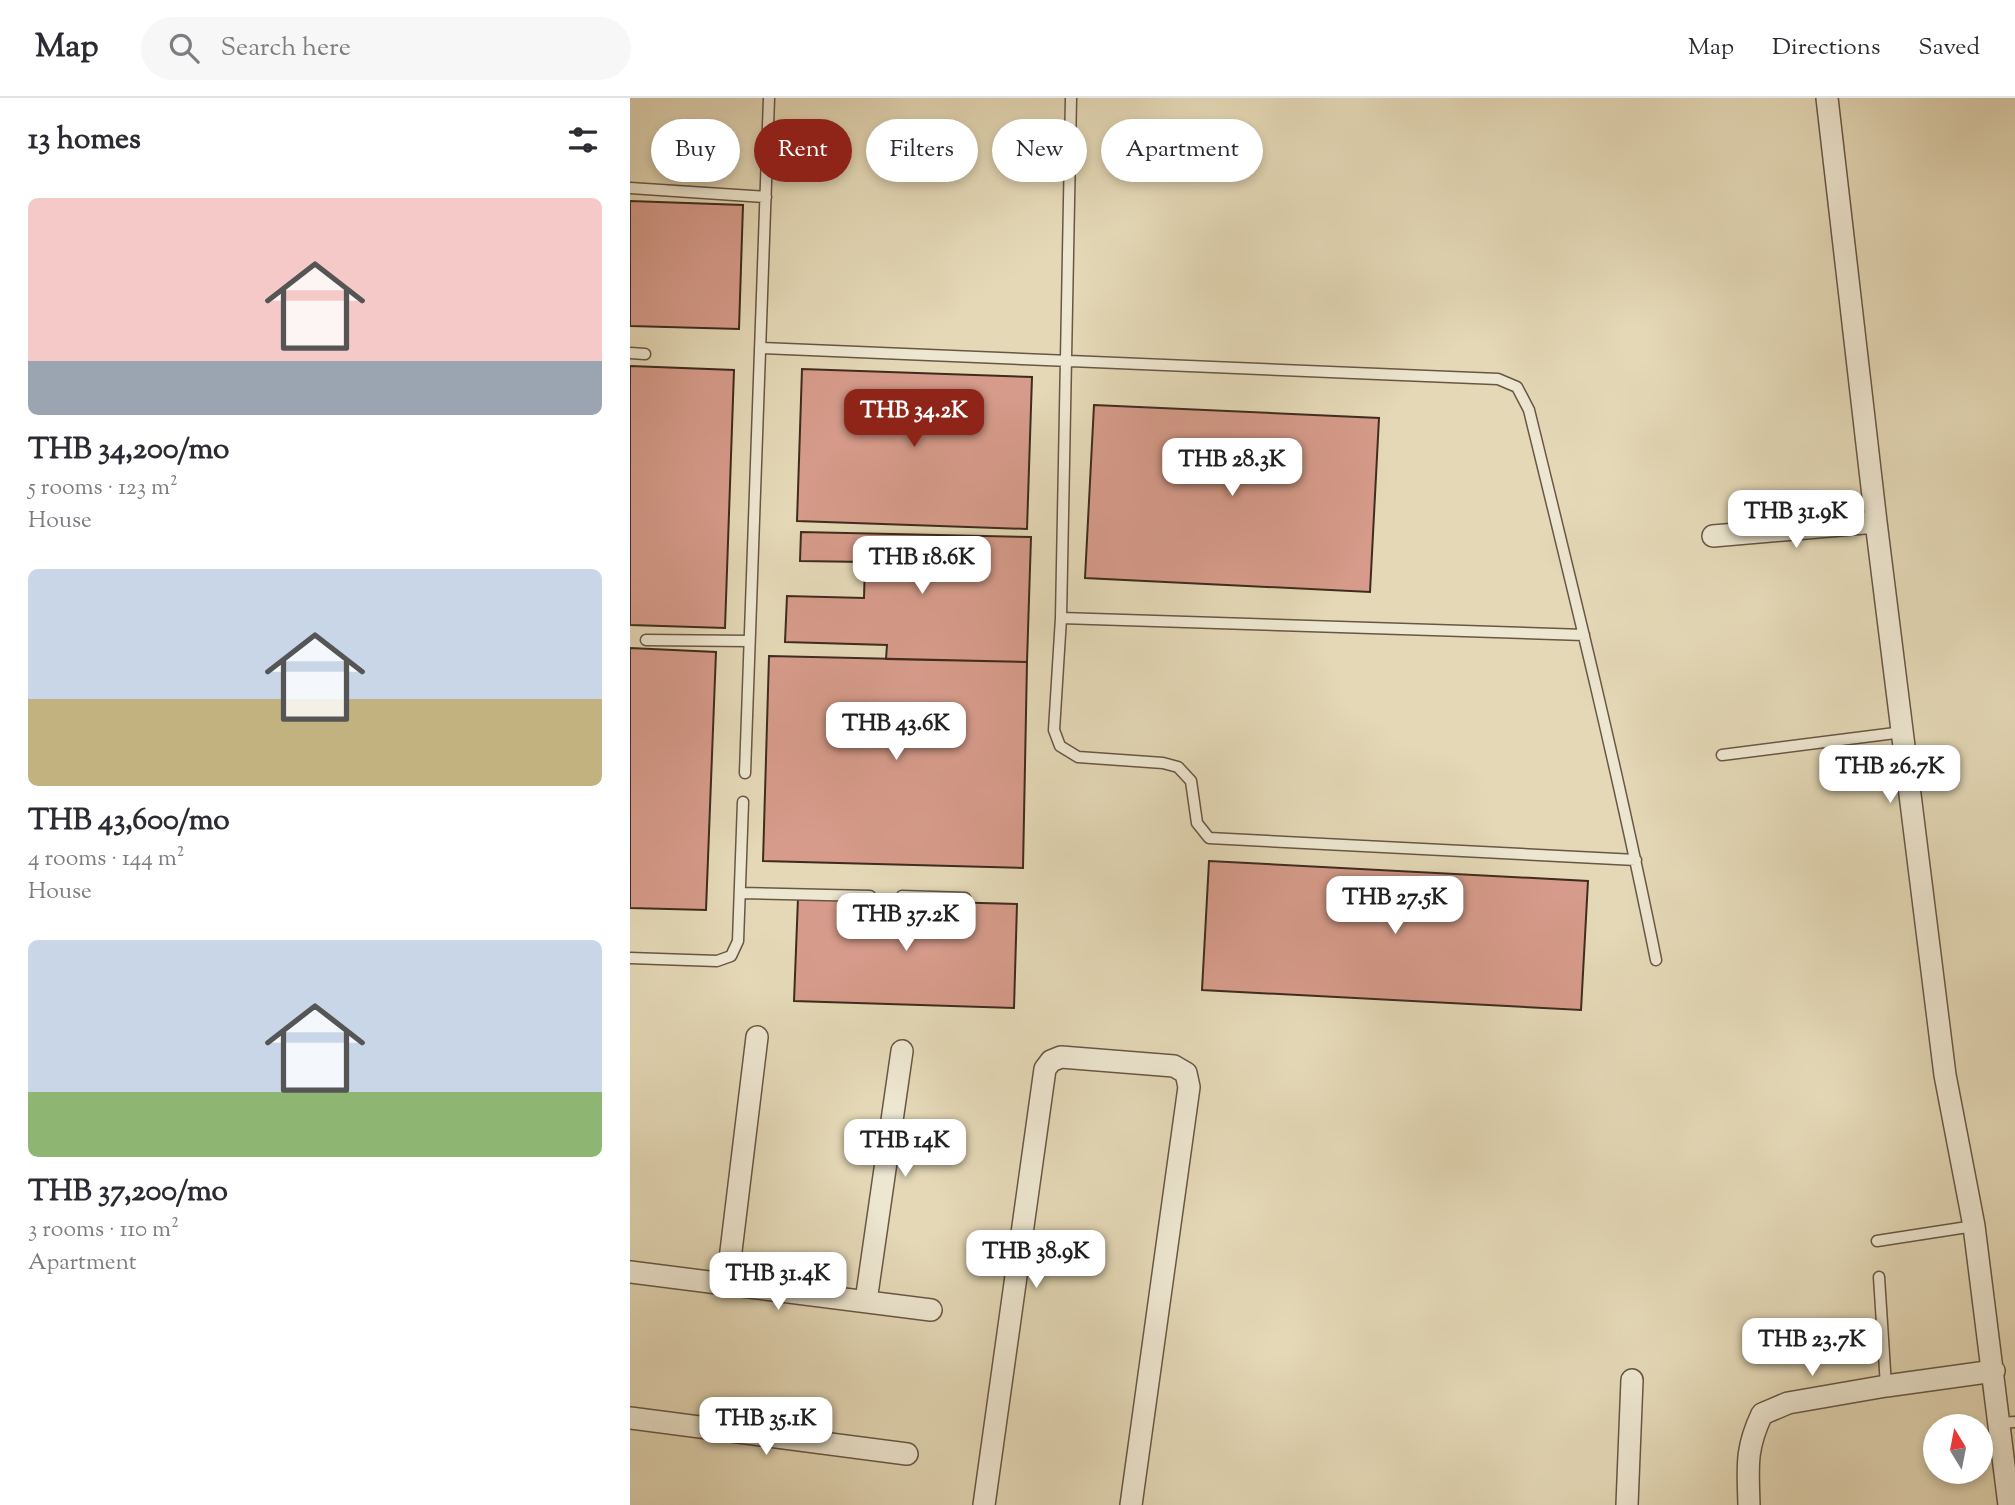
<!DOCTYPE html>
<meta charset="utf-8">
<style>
:root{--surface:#fff;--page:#f7f7f7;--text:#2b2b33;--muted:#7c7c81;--line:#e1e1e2;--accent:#8f2418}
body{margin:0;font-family:"Sorts Mill Goudy",serif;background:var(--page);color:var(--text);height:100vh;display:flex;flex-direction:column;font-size:26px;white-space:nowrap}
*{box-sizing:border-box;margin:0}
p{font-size:23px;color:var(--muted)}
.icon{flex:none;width:38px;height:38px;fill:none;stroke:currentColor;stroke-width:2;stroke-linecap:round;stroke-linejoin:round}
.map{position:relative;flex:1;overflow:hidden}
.drawer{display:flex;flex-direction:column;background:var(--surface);width:630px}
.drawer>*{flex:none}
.guide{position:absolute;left:21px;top:21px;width:665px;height:63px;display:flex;gap:14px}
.needle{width:46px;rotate:350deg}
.tools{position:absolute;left:1293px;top:1316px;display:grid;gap:14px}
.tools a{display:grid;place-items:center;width:70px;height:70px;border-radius:50%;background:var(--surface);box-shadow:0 4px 10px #0003;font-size:35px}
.price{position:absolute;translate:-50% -60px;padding:0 16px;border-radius:14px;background:#fff;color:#222;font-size:23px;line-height:46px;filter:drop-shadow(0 2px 4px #0008)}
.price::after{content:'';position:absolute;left:50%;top:42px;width:21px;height:16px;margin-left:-10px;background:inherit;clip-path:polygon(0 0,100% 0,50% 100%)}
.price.on{background:var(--accent);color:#fff}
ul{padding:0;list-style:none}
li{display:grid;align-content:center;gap:14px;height:371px;padding:0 28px}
li span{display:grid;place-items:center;height:217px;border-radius:10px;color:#555}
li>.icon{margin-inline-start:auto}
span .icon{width:126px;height:126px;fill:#fffc;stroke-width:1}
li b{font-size:30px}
h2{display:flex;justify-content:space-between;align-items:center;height:84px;padding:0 28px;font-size:30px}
.chip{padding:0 24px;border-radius:32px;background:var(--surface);box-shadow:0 4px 10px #0003;font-size:24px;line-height:63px}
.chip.on{background:var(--accent);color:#fff}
header{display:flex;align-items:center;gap:42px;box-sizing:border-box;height:98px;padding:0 35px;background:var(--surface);border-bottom:2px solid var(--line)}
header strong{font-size:33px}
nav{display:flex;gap:38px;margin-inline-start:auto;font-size:24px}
.search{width:490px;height:63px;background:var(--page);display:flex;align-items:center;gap:18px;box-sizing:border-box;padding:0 24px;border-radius:38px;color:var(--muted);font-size:26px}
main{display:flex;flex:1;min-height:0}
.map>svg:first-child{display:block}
.building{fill:#d69b8a;stroke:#3f2c1e;stroke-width:2}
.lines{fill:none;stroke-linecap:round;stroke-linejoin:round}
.lane-casing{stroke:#685744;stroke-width:13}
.street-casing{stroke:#685744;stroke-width:24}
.lane{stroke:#ede6d0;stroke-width:10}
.street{stroke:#ede6d0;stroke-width:21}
</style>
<header>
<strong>Map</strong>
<div class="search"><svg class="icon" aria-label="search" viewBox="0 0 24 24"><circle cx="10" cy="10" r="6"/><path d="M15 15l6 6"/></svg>Search here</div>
<nav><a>Map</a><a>Directions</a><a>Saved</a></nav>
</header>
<main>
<section class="drawer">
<h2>13 homes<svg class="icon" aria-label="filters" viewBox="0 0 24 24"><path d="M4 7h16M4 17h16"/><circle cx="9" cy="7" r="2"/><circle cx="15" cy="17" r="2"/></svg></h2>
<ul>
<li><span style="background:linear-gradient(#f6c9c9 75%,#9aa5b1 0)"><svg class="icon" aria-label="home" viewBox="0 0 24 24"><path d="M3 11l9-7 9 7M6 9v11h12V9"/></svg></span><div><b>THB 34,200/mo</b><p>5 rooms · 123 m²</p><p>House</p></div></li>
<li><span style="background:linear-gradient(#c9d6e8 60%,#c2b280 0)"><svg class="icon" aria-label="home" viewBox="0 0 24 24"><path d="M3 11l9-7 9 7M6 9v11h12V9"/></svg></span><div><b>THB 43,600/mo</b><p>4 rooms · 144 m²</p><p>House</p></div></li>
<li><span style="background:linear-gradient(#c9d6e8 70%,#8fb573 0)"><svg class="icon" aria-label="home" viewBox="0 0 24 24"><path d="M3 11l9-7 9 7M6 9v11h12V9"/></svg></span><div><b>THB 37,200/mo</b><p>3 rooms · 110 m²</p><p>Apartment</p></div></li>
</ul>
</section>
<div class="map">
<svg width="1385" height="1407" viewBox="0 0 1385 1407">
<rect width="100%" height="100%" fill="#e4d8b6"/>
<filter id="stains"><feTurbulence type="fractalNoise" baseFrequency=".00286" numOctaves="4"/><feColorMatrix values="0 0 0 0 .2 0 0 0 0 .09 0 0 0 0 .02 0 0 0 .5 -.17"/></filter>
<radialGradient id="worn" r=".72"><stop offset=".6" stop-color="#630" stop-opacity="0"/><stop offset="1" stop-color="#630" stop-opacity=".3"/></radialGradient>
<path class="building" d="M0,103L113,107L109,231L0,228Z
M0,268L104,272L95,530L0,527Z
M172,271L402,279L397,431L167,423Z
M464,307L749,320L740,494L455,480Z
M171,434L401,439L397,564L256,561L257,547L155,544L157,498L234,500L235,464L170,463Z
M0,550L86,554L76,812L0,810Z
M139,558L397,564L393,770L133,763Z
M579,763L958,783L951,912L572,892Z
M168,800L387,806L384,910L164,903Z"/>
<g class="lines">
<g class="lane-casing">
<path id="lane" d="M441,0L431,520L424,632L430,648L448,659L533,665L548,669L561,683L567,725L579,740L1006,762
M0,90L136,99
M130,250L868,281L887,289L899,312C944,495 989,678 1026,862
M0,255L15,256
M431,520L954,537
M16,542L119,543
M1092,657L1273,634
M115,675L139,0
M110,795L240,798
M272,798L335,800
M0,860L87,863L101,858L108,843L113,704
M1247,1143L1344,1128
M1249,1179L1256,1288
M1370,1325L1385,1324"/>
</g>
<g class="street-casing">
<path id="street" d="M1197,0L1246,424L1315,977L1344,1128L1379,1407
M1083,438L1246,424
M0,1174L301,1212
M97,1186L127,939
M236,1203L272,953
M0,1320L277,1356
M354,1407L415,971L421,963L431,959L544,968L556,975L559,989L501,1407
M997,1407L1002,1282
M1119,1407C1118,1369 1115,1352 1132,1316L1158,1305L1256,1288L1364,1273"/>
</g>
<use href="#lane" class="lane"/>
<use href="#street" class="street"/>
</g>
<rect width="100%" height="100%" filter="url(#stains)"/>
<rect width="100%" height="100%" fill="url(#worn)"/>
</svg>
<div class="tools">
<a><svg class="needle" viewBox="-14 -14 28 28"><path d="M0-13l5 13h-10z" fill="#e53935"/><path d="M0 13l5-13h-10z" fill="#7c7c81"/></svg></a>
</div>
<b class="price on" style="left:284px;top:351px">THB 34.2K</b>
<b class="price" style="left:602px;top:400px">THB 28.3K</b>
<b class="price" style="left:1166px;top:452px">THB 31.9K</b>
<b class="price" style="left:292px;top:498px">THB 18.6K</b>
<b class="price" style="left:266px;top:664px">THB 43.6K</b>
<b class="price" style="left:1260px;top:707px">THB 26.7K</b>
<b class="price" style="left:765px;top:838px">THB 27.5K</b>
<b class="price" style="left:276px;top:855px">THB 37.2K</b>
<b class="price" style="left:275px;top:1081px">THB 14K</b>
<b class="price" style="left:406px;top:1192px">THB 38.9K</b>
<b class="price" style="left:148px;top:1214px">THB 31.4K</b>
<b class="price" style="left:1182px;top:1280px">THB 23.7K</b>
<b class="price" style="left:136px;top:1359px">THB 35.1K</b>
<div class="guide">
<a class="chip">Buy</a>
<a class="chip on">Rent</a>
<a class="chip">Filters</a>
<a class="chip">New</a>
<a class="chip">Apartment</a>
</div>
</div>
</main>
